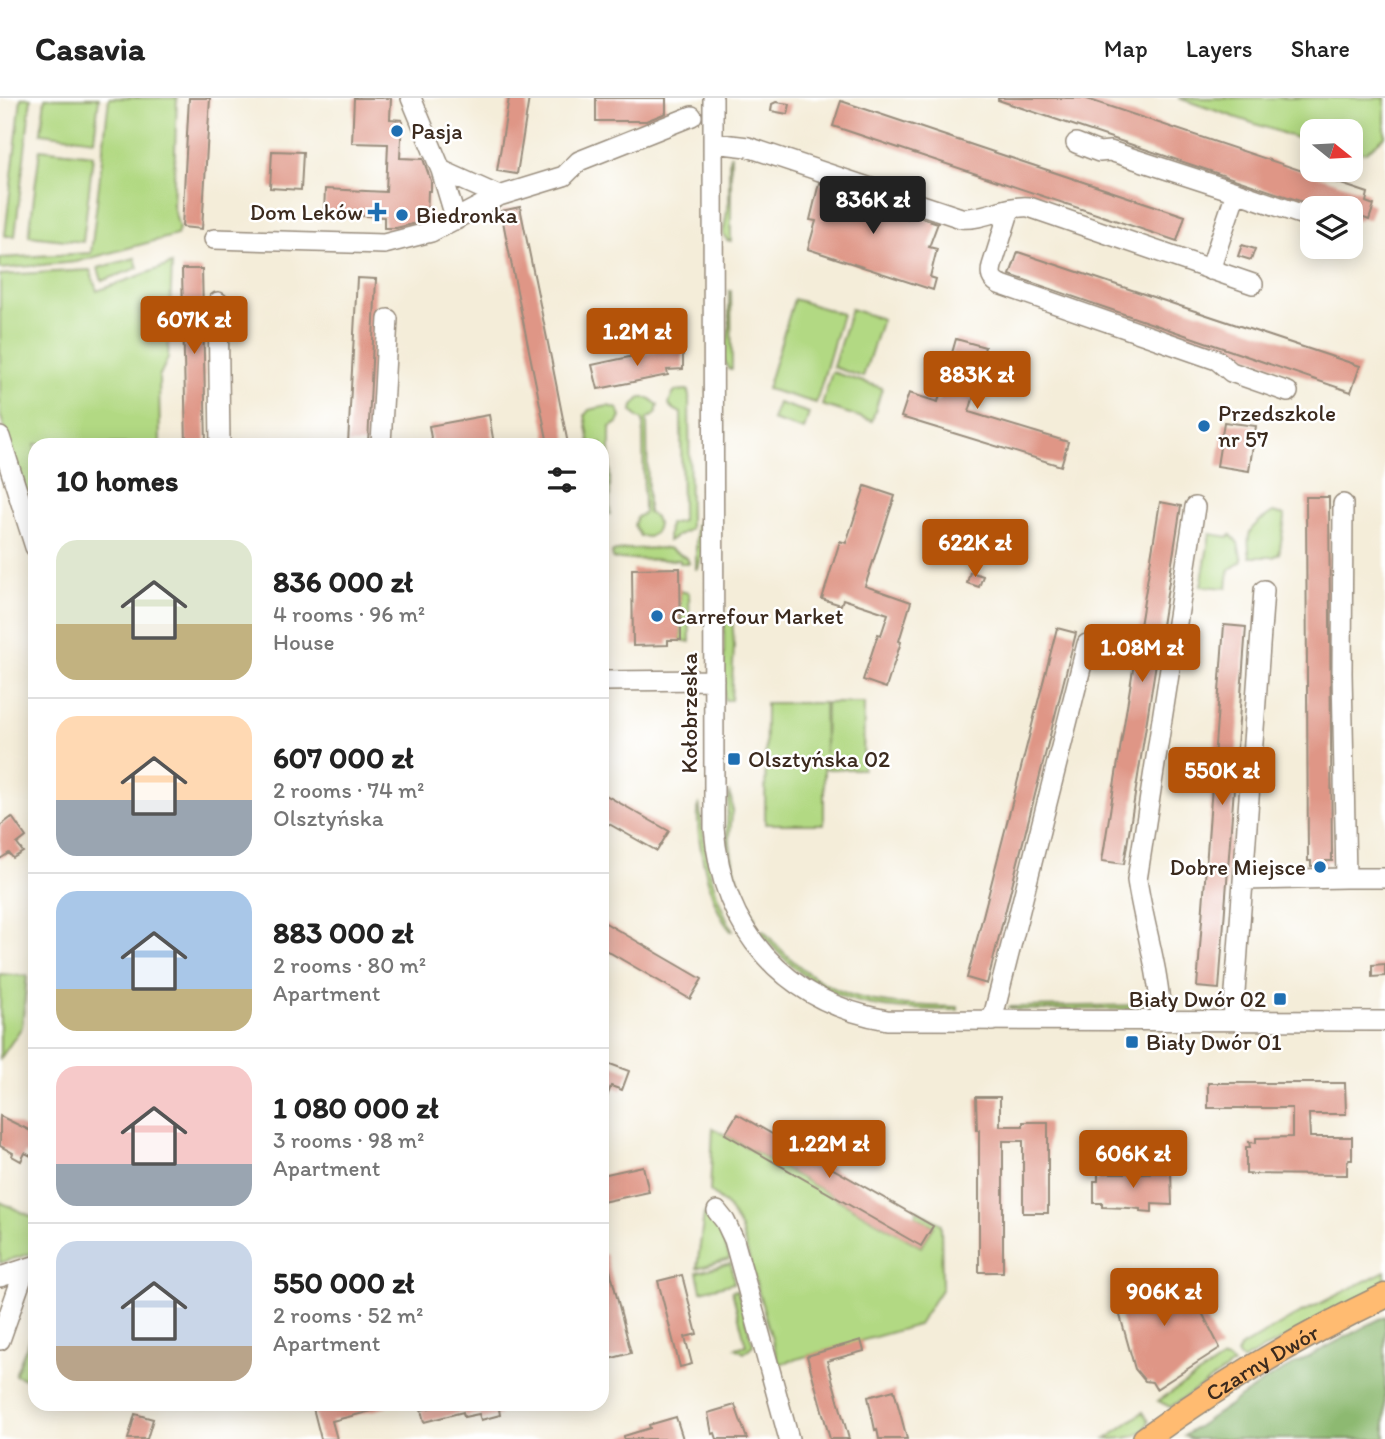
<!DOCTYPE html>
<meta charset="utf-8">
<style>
:root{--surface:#fff;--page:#f2f2f2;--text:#222;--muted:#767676;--line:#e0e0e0;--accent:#b45309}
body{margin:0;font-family:Itim,sans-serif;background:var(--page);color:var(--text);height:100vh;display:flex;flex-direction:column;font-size:26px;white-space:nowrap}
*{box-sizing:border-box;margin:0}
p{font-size:23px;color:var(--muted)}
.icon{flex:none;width:38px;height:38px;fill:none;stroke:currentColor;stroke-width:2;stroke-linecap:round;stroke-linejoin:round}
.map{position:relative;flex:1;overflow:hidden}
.sheet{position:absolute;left:28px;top:340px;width:581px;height:973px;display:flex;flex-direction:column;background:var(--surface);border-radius:21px;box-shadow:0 4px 18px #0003}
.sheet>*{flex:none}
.needle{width:46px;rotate:108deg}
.buttons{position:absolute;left:1300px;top:21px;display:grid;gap:14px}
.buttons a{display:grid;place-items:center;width:63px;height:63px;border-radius:14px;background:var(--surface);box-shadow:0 4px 18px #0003;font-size:35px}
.price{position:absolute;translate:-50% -60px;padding:0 16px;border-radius:7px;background:var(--accent);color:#fff;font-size:23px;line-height:46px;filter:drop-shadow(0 2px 4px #0008)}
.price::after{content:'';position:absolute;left:50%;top:42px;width:21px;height:16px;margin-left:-10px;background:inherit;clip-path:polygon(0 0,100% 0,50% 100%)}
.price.on{background:#222;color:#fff}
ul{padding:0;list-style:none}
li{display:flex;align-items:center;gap:21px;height:175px;padding:0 28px}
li+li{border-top:2px solid var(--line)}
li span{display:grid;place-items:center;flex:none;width:196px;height:140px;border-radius:21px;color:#555}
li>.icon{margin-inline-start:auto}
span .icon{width:84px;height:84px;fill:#fffc;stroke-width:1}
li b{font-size:30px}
h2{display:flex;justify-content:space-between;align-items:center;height:84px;padding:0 28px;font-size:30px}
header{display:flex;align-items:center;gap:42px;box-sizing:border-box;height:98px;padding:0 35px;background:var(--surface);border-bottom:2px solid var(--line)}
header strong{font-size:33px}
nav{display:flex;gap:38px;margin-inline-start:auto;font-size:24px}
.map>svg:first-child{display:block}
.green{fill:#b2d983;stroke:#768250;stroke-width:2}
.forest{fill:#8db971;stroke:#647248;stroke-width:2}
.building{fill:#df9686}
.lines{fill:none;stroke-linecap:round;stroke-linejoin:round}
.minor-casing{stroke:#988c7c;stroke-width:22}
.major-casing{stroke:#988c7c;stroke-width:27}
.minor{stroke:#fff;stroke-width:19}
.major{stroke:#ffbb71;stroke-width:24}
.poi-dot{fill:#1f6fb2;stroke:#fff;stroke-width:2.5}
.labels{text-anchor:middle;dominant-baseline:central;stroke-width:5;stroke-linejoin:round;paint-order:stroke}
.poi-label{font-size:23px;fill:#3b2a1e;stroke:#fff;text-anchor:start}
.street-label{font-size:23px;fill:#3b2a1e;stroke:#fff}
</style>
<header>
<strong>Casavia</strong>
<nav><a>Map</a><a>Layers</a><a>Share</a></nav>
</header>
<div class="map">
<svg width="1385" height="1341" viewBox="0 0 1385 1341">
<rect width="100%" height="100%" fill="#fff"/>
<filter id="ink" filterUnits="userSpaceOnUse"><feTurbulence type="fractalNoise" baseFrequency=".0143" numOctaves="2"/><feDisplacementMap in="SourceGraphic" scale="14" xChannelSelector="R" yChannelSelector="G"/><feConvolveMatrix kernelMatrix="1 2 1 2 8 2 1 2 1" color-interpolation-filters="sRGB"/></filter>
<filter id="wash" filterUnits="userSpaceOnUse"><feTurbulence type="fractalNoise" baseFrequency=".00686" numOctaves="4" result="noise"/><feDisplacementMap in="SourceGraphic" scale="28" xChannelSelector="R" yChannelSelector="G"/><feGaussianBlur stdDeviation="1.57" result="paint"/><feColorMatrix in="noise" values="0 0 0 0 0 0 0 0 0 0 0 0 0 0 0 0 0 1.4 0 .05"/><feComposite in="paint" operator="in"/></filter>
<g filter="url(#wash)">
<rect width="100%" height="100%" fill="#f4edd9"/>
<path class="green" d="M21,0H31L15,138H5Z
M45,0H99L94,42L41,35Z
M109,0H177L173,108L179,130L177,137L76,164L0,171V160L91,155Z
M1178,0H1385V38L1366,54L1351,55V33H1312V45Z
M40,51L93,57L83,144L29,138Z
M731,56V143L727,142L723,136L729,103V60Z
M135,160L138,170L102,183L98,170Z
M172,166L168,260L159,279L160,346H35V424L0,316V177L90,172L97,193Z
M729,193H731L732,271H728L724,260L729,230Z
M794,201L842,216L816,305L767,291Z
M851,211L882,221L863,279L833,269Z
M832,274L882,290L872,323L822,307Z
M687,292L689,293L690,431L668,443L669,426L682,423L681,315L670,309L669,304L675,293Z
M640,300H649L658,307L656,316L647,321L648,415L655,419L658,427L655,435L648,439L640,438L634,427L637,419L644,415L643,322L638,320L632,313L633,308Z
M778,305L809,315L804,332L772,322Z
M608,308L618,311L621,319L618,325L610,329V416L604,417L602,346H590L585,317L589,312Z
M1273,414L1284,417L1285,420L1279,456L1273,459H1250C1245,431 1251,429 1273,414Z
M699,422H704V447L698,471H696V427Z
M1210,436L1229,439L1231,437L1238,445L1242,463L1229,472L1227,490L1201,488Z
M668,450L687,460L689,465H680V462L613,461L612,454L628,451Z
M680,493L689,495L690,544L681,542Z
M732,515L734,549L731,602H724V523L726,518Z
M766,605H824L825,656L826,605H864L863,671H824V726H765Z
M729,695C736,707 729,729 730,745C733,772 742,796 755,819L752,822C729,777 723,745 729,695Z
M699,705C707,756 708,786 733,833H731C711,812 693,734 699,705Z
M763,832C824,904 870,907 958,909V912C868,912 820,908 760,834Z
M0,876L27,878L22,929L0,961Z
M1153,907L1146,911L1018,912L1008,909Z
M713,1030L921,1149L934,1128L915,1117L917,1112L941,1126L942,1190L918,1227L779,1266L741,1132L729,1110L710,1093Z
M0,1104L35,1120V1154L0,1165Z
M704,1116L718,1128L730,1161L697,1170Z
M731,1165L734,1185L701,1193L697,1174Z
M1385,1173V1187L1242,1263L1237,1256L1240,1250L1293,1219Z
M737,1192L753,1247L744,1255L736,1250L746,1247L732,1193Z
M35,1228V1285L15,1277Z
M1223,1261L1229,1262L1233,1267L1170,1309L1158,1303Z
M1143,1314L1149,1323C1142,1341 1124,1341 1106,1341Z"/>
<path class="forest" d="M1385,1218V1341H1191L1184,1338L1272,1278Z"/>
<g id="blocks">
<path class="building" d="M189,0H210L202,131L182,129Z
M354,0H391L390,21L402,22L400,60L423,61L431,83V93H428L427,119H421V124L396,130H384V119L324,116L325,91L386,94L388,46L352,45Z
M509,0H529L517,76L497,73Z
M596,0H666V15L646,23H596Z
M998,0H1084L1368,95L1366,104L1374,107L1369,122L1361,119L1359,123L1351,120V110H1321L998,2Z
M841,3L1185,118L1177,143L833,28Z
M776,4L790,6L788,16L771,13L772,6Z
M272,53L303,54L301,92L270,90Z
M819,85L900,113L907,121L909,116L938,125L929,149L937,151L930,179L936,181L933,192L808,151L816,123L810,122Z
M520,109L551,260L568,346H548L507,144L501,113Z
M1242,147L1255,151L1251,162L1238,158Z
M1018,154L1360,268L1351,294L1010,177Z
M182,171H202L206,346H186Z
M357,180L376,181L368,346H348Z
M956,241L985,249L982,260L985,261L969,314L1068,344L1061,368L901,319L909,295L938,304Z
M662,252L683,254V271L667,272L668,277L598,291L592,267Z
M489,317L494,346H432L429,328Z
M1224,324L1256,328L1249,373L1217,368Z
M865,388L895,398L865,488L911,504L899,543L901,544L886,590L863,582L878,536L881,537L888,516L843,501L841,507L822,501L840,443L846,445Z
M1306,399H1329L1332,763H1326V768H1311V763H1308Z
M1160,404L1181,408L1124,766L1102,763Z
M680,470L681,542H668V547L633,548L632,471Z
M970,474L983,478L979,489L967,485Z
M1224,527L1246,529L1219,891L1197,889Z
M1057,530L1076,535L987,886L967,880Z
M602,695L669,733L657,753L602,722Z
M12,719L26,739L17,746L23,754L13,760L9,755L0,761V728Z
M602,823L702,881L690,901L602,850Z
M1385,866V878L1372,879V867Z
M602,963L629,973L622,992L611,988L603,1010Z
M1208,985H1345L1346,1016H1309L1310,1039H1352V1062H1349L1347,1065V1077L1246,1076V1049H1250L1249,1044L1256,1045V1040L1292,1039V1010H1208Z
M976,999H1000V1028H1023V1024H1048V1115H1023V1043H1003V1174H979V1032H977Z
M737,1016L933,1128L921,1148L725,1036Z
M0,1018L35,1035V1060L25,1055L21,1063L12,1058L13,1055L0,1048Z
M643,1068L649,1094L602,1104V1077Z
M1098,1075H1171L1172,1107L1152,1106V1114L1140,1113V1111L1129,1110L1102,1109V1105H1094V1083H1098Z
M602,1156H606L631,1255L602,1263Z
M1181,1174L1185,1190L1189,1189L1220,1250L1156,1291L1152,1284L1145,1283L1135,1271L1114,1196L1123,1194L1122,1191Z
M682,1177L697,1236L685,1239L692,1266L680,1269L658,1183Z
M861,1242L864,1253L827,1263L849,1341H830L807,1258Z
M894,1292L907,1341H879L877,1331L875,1332L868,1299Z
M329,1306H386L387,1309L332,1323L337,1341H321L313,1310Z
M447,1306H504V1309L499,1311L500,1317L481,1322L479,1316L464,1319L463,1314L424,1324L421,1312Z
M735,1307L747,1341H717L715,1335L712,1336L708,1315Z
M135,1316L153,1321L147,1341H128Z
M676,1319L683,1341H624V1338L650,1330L649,1327Z"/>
</g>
</g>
<g filter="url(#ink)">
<use href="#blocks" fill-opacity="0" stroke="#988c7c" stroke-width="2"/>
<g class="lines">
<g class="minor-casing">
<path id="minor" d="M411,0L441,72L456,122
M713,0L714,730C722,832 784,904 887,922L1385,923
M714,45L748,49L961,120C984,122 1006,107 1029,109L1253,186
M1076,45L1099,54L1110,53L1236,94L1210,172
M441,72L499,98
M1236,94L1312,120
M1010,111L992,168C990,177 991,181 999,186L1217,262L1231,274L1288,294
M214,141L384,146L431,134L499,98L564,78L579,63L692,18
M218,204L220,346
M0,339L35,449
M381,346L388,221
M1343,406L1342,575L1346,780H1385
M602,583L714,582
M1244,782L1346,780
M1161,922C1160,874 1144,829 1137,782L1195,409
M1233,922L1264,492
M992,923L1087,546
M717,1113L725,1123L734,1142L789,1341
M0,1179L34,1168
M0,1242L25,1171"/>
</g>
<g class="major-casing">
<g id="major">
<path id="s1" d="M1145,1341C1220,1286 1301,1238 1385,1198"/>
</g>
</g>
<use href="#minor" class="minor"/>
<use href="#major" class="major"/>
</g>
</g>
<g class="poi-dot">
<circle cx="397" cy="33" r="7"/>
<path d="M373.5 103.5h7v7h7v7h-7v7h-7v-7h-7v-7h7z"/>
<circle cx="402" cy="117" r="7"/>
<circle cx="1204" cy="328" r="7"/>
<circle cx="657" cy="518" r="7"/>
<rect x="727" y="654" width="14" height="14" rx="3.5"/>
<circle cx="1320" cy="769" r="7"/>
<rect x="1273" y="894" width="14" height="14" rx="3.5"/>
<rect x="1125" y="937" width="14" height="14" rx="3.5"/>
</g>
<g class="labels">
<g class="poi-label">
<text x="411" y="33">Pasja</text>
<text x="363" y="114" text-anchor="end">Dom Leków</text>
<text x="416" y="117">Biedronka</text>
<text x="1218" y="315">Przedszkole<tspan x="1218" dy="26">nr 57</tspan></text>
<text x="671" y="518">Carrefour Market</text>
<text x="748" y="661">Olsztyńska 02</text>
<text x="1306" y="769" text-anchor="end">Dobre Miejsce</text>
<text x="1266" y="901" text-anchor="end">Biały Dwór 02</text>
<text x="1146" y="944">Biały Dwór 01</text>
</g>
<g class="street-label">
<text transform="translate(689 615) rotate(-90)">Kołobrzeska</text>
<text stroke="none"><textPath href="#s1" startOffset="140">Czarny Dwór</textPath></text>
</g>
</g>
</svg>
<div class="buttons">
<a><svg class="needle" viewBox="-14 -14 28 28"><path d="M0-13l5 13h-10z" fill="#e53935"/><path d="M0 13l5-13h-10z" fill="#767676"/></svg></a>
<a><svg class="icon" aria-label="layers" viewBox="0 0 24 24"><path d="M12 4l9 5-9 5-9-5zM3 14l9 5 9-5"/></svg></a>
</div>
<b class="price on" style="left:873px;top:138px">836K zł</b>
<b class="price" style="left:194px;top:258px">607K zł</b>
<b class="price" style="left:637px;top:270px">1.2M zł</b>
<b class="price" style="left:977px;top:313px">883K zł</b>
<b class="price" style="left:975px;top:481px">622K zł</b>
<b class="price" style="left:1142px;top:586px">1.08M zł</b>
<b class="price" style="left:1222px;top:709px">550K zł</b>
<b class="price" style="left:829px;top:1082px">1.22M zł</b>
<b class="price" style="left:1133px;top:1092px">606K zł</b>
<b class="price" style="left:1164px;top:1230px">906K zł</b>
<section class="sheet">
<h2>10 homes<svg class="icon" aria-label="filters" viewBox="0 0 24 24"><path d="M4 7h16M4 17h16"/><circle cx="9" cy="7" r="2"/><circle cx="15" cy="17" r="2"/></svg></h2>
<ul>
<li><span style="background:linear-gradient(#dfe7d0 60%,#c2b280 0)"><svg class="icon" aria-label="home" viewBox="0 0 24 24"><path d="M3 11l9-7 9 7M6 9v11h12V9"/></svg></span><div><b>836 000 zł</b><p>4 rooms · 96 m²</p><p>House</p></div></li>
<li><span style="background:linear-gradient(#ffd9b3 60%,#9aa5b1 0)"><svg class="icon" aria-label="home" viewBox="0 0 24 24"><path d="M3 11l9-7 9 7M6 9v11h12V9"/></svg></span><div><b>607 000 zł</b><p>2 rooms · 74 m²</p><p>Olsztyńska</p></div></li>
<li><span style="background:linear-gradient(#a9c7e8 70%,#c2b280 0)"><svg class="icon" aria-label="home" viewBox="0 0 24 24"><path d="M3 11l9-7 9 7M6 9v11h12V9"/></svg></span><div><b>883 000 zł</b><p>2 rooms · 80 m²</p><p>Apartment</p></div></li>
<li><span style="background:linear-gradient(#f6c9c9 70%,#9aa5b1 0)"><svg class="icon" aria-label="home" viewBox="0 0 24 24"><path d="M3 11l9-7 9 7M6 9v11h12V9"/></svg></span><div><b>1 080 000 zł</b><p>3 rooms · 98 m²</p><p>Apartment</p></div></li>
<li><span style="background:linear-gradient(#c9d6e8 75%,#b9a48a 0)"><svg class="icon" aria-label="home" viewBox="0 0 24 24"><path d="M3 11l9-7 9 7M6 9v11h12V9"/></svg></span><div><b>550 000 zł</b><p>2 rooms · 52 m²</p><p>Apartment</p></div></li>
</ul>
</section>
</div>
